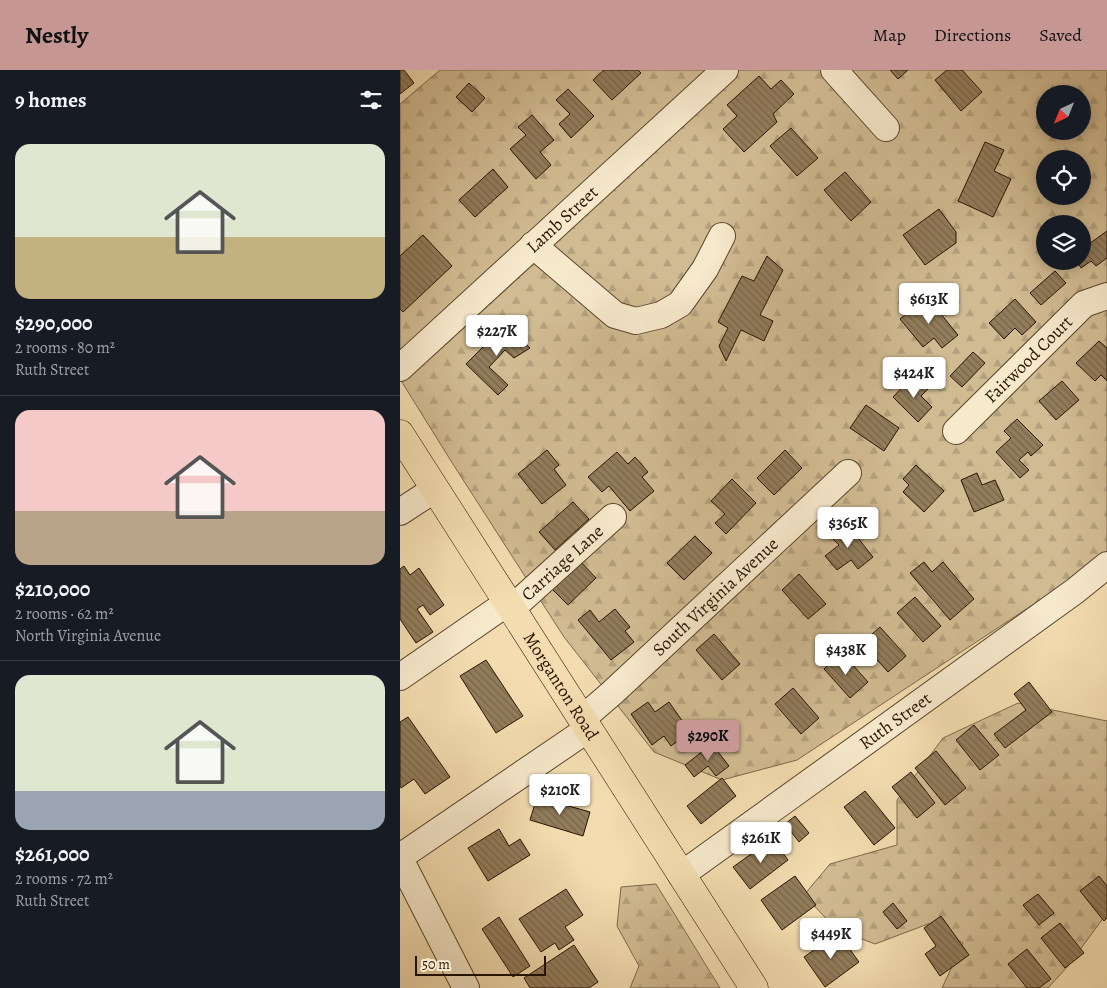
<!DOCTYPE html>
<meta charset="utf-8">
<style>
:root{--surface:#171b24;--page:#20242c;--text:#f1f3f6;--muted:#9ea1a6;--line:#363941;--accent:#c59692}
body{margin:0;font-family:Alegreya,serif;background:var(--page);color:var(--text);height:100vh;display:flex;flex-direction:column;font-size:19px;white-space:nowrap}
*{box-sizing:border-box;margin:0}
p{font-size:16px;color:var(--muted)}
.icon{flex:none;width:28px;height:28px;fill:none;stroke:currentColor;stroke-width:2;stroke-linecap:round;stroke-linejoin:round}
.map{position:relative;flex:1;overflow:hidden}
.sheet{display:flex;flex-direction:column;background:var(--surface);width:400px}
.sheet>*{flex:none}
.needle{width:32px;rotate:223deg}
.controls{position:absolute;left:636px;top:15px;display:grid;gap:10px}
.controls a{display:grid;place-items:center;width:55px;height:55px;border-radius:50%;background:var(--surface);box-shadow:0 2px 12px #0003;font-size:25px}
.scale{position:absolute;left:15px;bottom:12px;width:131px;box-sizing:border-box;padding-left:5px;border:2px solid #291401;border-top:0;font-size:14px;line-height:18px;white-space:nowrap;color:#291401;-webkit-text-stroke:4px #f7e9cc;paint-order:stroke}
.price{position:absolute;translate:-50% -42px;padding:0 11px;border-radius:5px;background:#fff;color:#222;font-size:16px;line-height:32px;filter:drop-shadow(0 1px 2px #0008)}
.price::after{content:'';position:absolute;left:50%;top:30px;width:15px;height:11px;margin-left:-8px;background:inherit;clip-path:polygon(0 0,100% 0,50% 100%)}
.price.selected{background:var(--accent);color:#111}
ul{padding:0;list-style:none}
li{display:grid;align-content:center;gap:10px;height:265px;padding:0 15px}
li+li{border-top:1px solid var(--line)}
li span{display:grid;place-items:center;height:155px;border-radius:15px;color:#555}
li>.icon{margin-inline-start:auto}
span .icon{width:90px;height:90px;fill:#fffc;stroke-width:1}
li b{font-size:21px}
h2{display:flex;justify-content:space-between;align-items:center;height:60px;padding:0 15px;font-size:21px}
header{display:flex;align-items:center;gap:30px;box-sizing:border-box;height:70px;padding:0 25px;background:var(--accent);color:#111}
header strong{font-size:24px}
nav{display:flex;gap:28px;margin-inline-start:auto;font-size:18px}
main{display:flex;flex:1;min-height:0}
.map>svg:first-child{display:block}
.forest{fill:url(#forest-firs);stroke:#7d684a;fill-rule:evenodd}
.building{fill:url(#building-back-hatch);stroke:#291401}
.lines{fill:none;stroke-linecap:round;stroke-linejoin:round}
.minor-casing{stroke:#5c462d;stroke-width:28}
.major-casing{stroke:#291401;stroke-width:29}
.minor{stroke:#f7e9cc;stroke-width:26}
.major{stroke:#f3ddb0;stroke-width:28}
.labels{text-anchor:middle;dominant-baseline:central;stroke-width:4;stroke-linejoin:round;paint-order:stroke}
.street-label{font-size:18px;fill:#291401;stroke:#f7e9cc}
</style>
<header>
<strong>Nestly</strong>
<nav><a>Map</a><a>Directions</a><a>Saved</a></nav>
</header>
<main>
<section class="sheet">
<h2>9 homes<svg class="icon" aria-label="filters" viewBox="0 0 24 24"><path d="M4 7h16M4 17h16"/><circle cx="9" cy="7" r="2"/><circle cx="15" cy="17" r="2"/></svg></h2>
<ul>
<li><span style="background:linear-gradient(#dfe7d0 60%,#c2b280 0)"><svg class="icon" aria-label="home" viewBox="0 0 24 24"><path d="M3 11l9-7 9 7M6 9v11h12V9"/></svg></span><div><b>$290,000</b><p>2 rooms · 80 m²</p><p>Ruth Street</p></div></li>
<li><span style="background:linear-gradient(#f6c9c9 65%,#b9a48a 0)"><svg class="icon" aria-label="home" viewBox="0 0 24 24"><path d="M3 11l9-7 9 7M6 9v11h12V9"/></svg></span><div><b>$210,000</b><p>2 rooms · 62 m²</p><p>North Virginia Avenue</p></div></li>
<li><span style="background:linear-gradient(#dfe7d0 75%,#9aa5b1 0)"><svg class="icon" aria-label="home" viewBox="0 0 24 24"><path d="M3 11l9-7 9 7M6 9v11h12V9"/></svg></span><div><b>$261,000</b><p>2 rooms · 72 m²</p><p>Ruth Street</p></div></li>
</ul>
</section>
<div class="map">
<svg width="707" height="918" viewBox="0 0 707 918">
<defs>
<pattern id="forest-firs" width="22" height="20" patternUnits="userSpaceOnUse" patternTransform="scale(1.25)"><rect width="22" height="20" fill="#d1bb92"/><path d="M5 1l3.5 6h-7zM16 11l3.5 6h-7z" fill="#b3a07c"/></pattern>
<pattern id="building-back-hatch" width="6" height="6" patternUnits="userSpaceOnUse" patternTransform="scale(1.25)"><rect width="6" height="6" fill="#927d5c"/><path d="M-1 5l2 2M0 0l6 6M5-1l2 2" fill="none" stroke="#77654a"/></pattern>
</defs>
<rect width="100%" height="100%" fill="#f3ddb0"/>
<filter id="stains"><feTurbulence type="fractalNoise" baseFrequency=".004" numOctaves="4"/><feColorMatrix values="0 0 0 0 .2 0 0 0 0 .09 0 0 0 0 .02 0 0 0 .5 -.17"/></filter>
<radialGradient id="worn" r=".72"><stop offset=".6" stop-color="#630" stop-opacity="0"/><stop offset="1" stop-color="#630" stop-opacity=".3"/></radialGradient>
<path class="forest" d="M40,0H707V486L397,690L322,710L254,682L164,567L51,391L0,309V34ZM645,24H682V61H645ZM645,89H682V126H645ZM645,154H682V191H645Z
M618,633L707,651V843L668,896L648,918H542L563,873L528,854L475,874L436,859L404,825L430,794L497,775V730L543,668Z
M256,814L320,918H230L239,896L217,856L221,817Z"/>
<path class="building" d="M0,0H4L14,13L0,24Z
M204,0H238L241,3L212,30L193,10Z
M490,0H508L498,9Z
M547,0H562L582,22L561,41L535,10Z
M359,6L371,19L381,10L394,24L373,44L377,52L344,82L323,59L337,46L327,35Z
M69,13L85,28L72,42L56,27Z
M168,19L194,46L171,68L159,54L170,44L156,30Z
M132,45L154,70L140,82L151,95L136,109L110,79L126,65L118,57Z
M391,58L418,88L397,106L370,76Z
M585,72L604,80L594,101L611,109L593,147L558,131Z
M93,99L108,117L75,147L59,130Z
M445,102L471,132L451,151L424,120Z
M539,139L556,162V173L525,195L503,165Z
M707,161V188L696,196L691,191L681,198L677,191H682V179Z
M23,165L52,196L3,242L0,239V186Z
M367,186L383,200L360,245L373,251L364,271L341,260L326,291L319,276L328,258L318,252L342,206L354,211Z
M655,201L666,213L641,235L630,223Z
M527,227L558,265L542,278L534,268L523,277L500,249Z
M615,229L636,252L622,265L615,258L604,269L589,253Z
M106,254L130,278L114,288L105,280L89,297L108,315L98,325L66,294Z
M699,271L707,278V311L701,305L695,311L676,293Z
M573,282L585,293L562,317L550,306Z
M514,305L528,319L521,326L532,337L518,352L493,327Z
M662,311L679,330L656,350L639,331Z
M466,335L499,358L484,381L450,358Z
M617,349L643,375L631,386L628,382L619,390L629,400L620,408L596,382L611,368L604,361Z
M147,380L159,395L154,399L166,415L142,434L118,404Z
M385,380L402,398L374,425L357,408Z
M217,382L228,394L235,387L248,402L242,407L254,421L230,441L209,416L202,422L188,407Z
M516,395L544,421L524,442L503,422L509,415L503,409Z
M577,403L582,415L595,410L604,430L574,442L561,410Z
M332,409L356,433L326,464L315,453L325,444L311,431Z
M173,432L189,449L155,480L139,462Z
M446,453L473,487L458,499L451,490L437,500L425,486L439,475L430,466Z
M295,466L312,483L284,510L267,493Z
M179,490L196,508L168,535L151,518Z
M524,492L532,502L543,492L574,529L550,550L510,503Z
M4,496L10,505L19,498L44,535L30,545L23,535L17,539L33,562L16,573L0,549V499Z
M399,504L426,534L408,549L382,520Z
M515,527L541,556L523,572L497,543Z
M215,539L230,557L225,561L234,572L211,590L178,550L190,540L199,552Z
M480,557L506,586L488,602L462,573Z
M314,564L340,594L322,610L296,580Z
M442,583L468,612L450,628L424,599Z
M86,590L123,646L96,663L60,606Z
M629,612L652,642L605,678L594,664L626,640L614,624Z
M393,618L419,648L401,664L375,634Z
M248,632L255,642L269,632L290,662L271,676L264,666L252,675L231,644Z
M8,647L50,707L25,724L14,709L1,718L0,716V652Z
M574,655L599,685L580,700L556,670Z
M312,674L329,696L316,706L308,696L294,707L285,695Z
M536,681L566,718L545,735L515,698Z
M511,702L535,733L517,748L492,717Z
M322,708L336,726L301,754L287,736Z
M465,721L495,758L474,775L444,737Z
M137,727L190,742L183,766L130,750Z
M395,746L409,763L399,772L385,754Z
M99,759L109,776L120,769L130,785L88,811L68,778Z
M372,769L388,790L350,819L333,797Z
M395,806L416,835L382,860L361,830Z
M699,806L707,816V848L704,851L680,821Z
M166,819L183,845L165,857L174,870L159,880L155,873L141,882L119,849Z
M638,824L654,843L639,855L623,835Z
M493,833L507,851L497,859L483,842Z
M541,846L569,885L540,906L525,884L536,876L524,858Z
M99,847L130,896L113,907L82,859Z
M660,853L684,883L665,898L641,868Z
M438,863L459,892L425,917L404,887Z
M174,875L198,912L189,918H130L124,908Z
M627,879L651,909L639,918H627L608,894Z"/>
<g class="lines">
<g class="minor-casing">
<g id="minor">
<path d="M434,0L486,58"/>
<path d="M133,175L215,245L236,251L261,245L280,234L305,199L322,166"/>
<path id="s1" d="M0,298L325,0"/>
<path id="s2" d="M556,361L684,234L707,226"/>
<path d="M0,442L35,419"/>
<path id="s3" d="M111,539L213,447"/>
<path d="M0,607L107,533"/>
<path id="s4" d="M182,649L212,623L448,403"/>
<path d="M0,787L188,659"/>
<path d="M0,789L66,918"/>
<path id="s5" d="M281,805L675,521L707,495"/>
</g>
</g>
<g class="major-casing">
<g id="major">
<path id="s6" d="M0,364L354,918"/>
</g>
</g>
<use href="#minor" class="minor"/>
<use href="#major" class="major"/>
</g>
<g class="labels">
<g class="street-label">
<text stroke="none"><textPath href="#s1" startOffset="220">Lamb Street</textPath></text>
<text stroke="none"><textPath href="#s2" startOffset="102">Fairwood Court</textPath></text>
<text stroke="none"><textPath href="#s3" startOffset="69">Carriage Lane</textPath></text>
<text stroke="none"><textPath href="#s4" startOffset="181">South Virginia Avenue</textPath></text>
<text stroke="none"><textPath href="#s6" startOffset="299">Morganton Road</textPath></text>
<text stroke="none"><textPath href="#s5" startOffset="264">Ruth Street</textPath></text>
</g>
</g>
<rect width="100%" height="100%" filter="url(#stains)"/>
<rect width="100%" height="100%" fill="url(#worn)"/>
</svg>
<div class="controls">
<a><svg class="needle" viewBox="-14 -14 28 28"><path d="M0-13l5 13h-10z" fill="#e53935"/><path d="M0 13l5-13h-10z" fill="#9ea1a6"/></svg></a>
<a><svg class="icon" aria-label="locate" viewBox="0 0 24 24"><circle cx="12" cy="12" r="6"/><path d="M12 2v4M12 18v4M2 12h4M18 12h4"/></svg></a>
<a><svg class="icon" aria-label="layers" viewBox="0 0 24 24"><path d="M12 4l9 5-9 5-9-5zM3 14l9 5 9-5"/></svg></a>
</div>
<div class="scale">50 m</div>
<b class="price" style="left:529px;top:255px">$613K</b>
<b class="price" style="left:97px;top:287px">$227K</b>
<b class="price" style="left:514px;top:329px">$424K</b>
<b class="price" style="left:448px;top:479px">$365K</b>
<b class="price" style="left:446px;top:606px">$438K</b>
<b class="price selected" style="left:308px;top:692px">$290K</b>
<b class="price" style="left:160px;top:746px">$210K</b>
<b class="price" style="left:361px;top:794px">$261K</b>
<b class="price" style="left:431px;top:890px">$449K</b>
</div>
</main>
